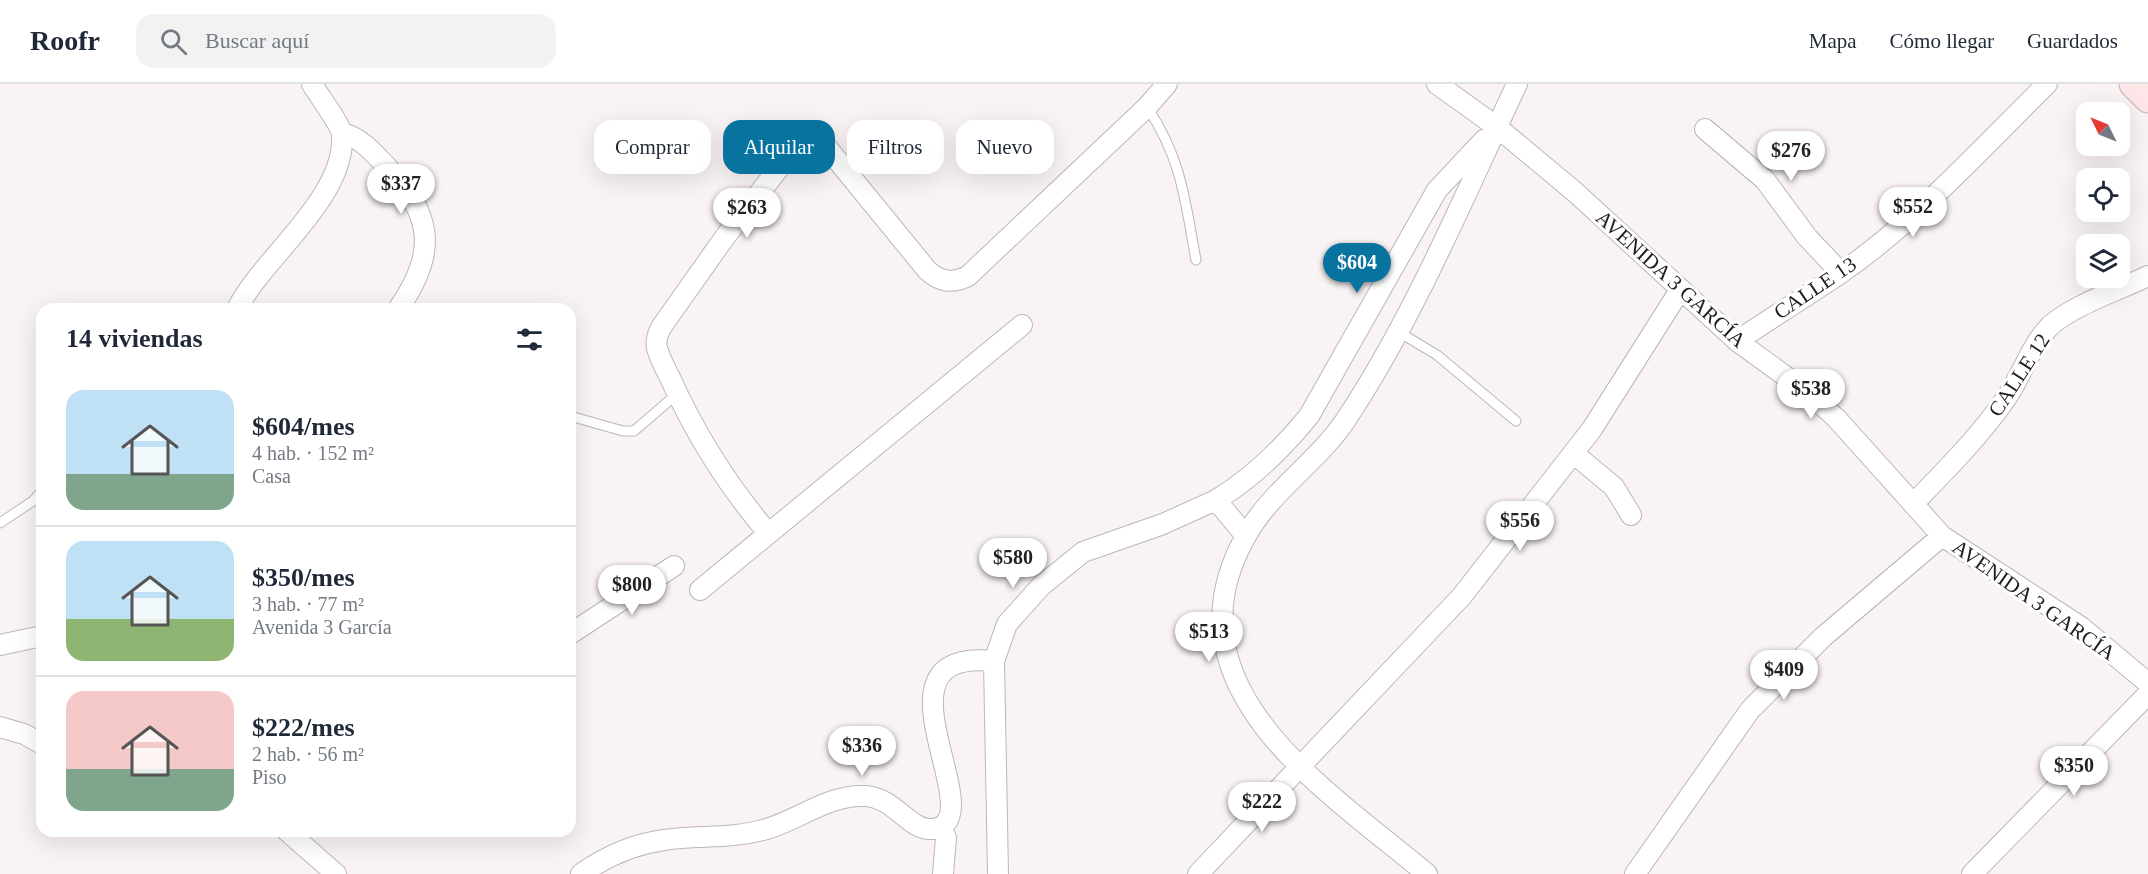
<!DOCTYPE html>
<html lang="es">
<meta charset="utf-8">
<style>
:root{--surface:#fff;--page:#f2f2f3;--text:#1f2937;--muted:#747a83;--line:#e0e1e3;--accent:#09739f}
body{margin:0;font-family:"Times New Roman",serif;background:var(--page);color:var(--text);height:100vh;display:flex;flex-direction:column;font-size:22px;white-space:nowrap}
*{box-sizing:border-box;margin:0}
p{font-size:20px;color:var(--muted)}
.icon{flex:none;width:33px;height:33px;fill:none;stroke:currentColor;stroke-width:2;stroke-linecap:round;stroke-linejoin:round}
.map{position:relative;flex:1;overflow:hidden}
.details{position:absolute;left:36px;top:219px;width:540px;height:534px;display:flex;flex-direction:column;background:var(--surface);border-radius:18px;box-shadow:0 6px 24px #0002}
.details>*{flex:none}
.top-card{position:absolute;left:594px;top:36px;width:570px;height:54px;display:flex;gap:12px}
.needle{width:39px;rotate:313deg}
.fabs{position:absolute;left:2076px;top:18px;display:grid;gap:12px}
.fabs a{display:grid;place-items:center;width:54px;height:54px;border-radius:12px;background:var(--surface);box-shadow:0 6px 24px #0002;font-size:30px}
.price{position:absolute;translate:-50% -51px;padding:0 14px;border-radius:21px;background:#fff;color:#222;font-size:20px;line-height:39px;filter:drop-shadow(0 2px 3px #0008)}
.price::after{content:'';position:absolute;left:50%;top:36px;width:18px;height:14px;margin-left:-9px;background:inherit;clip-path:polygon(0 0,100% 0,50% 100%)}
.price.active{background:var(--accent);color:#fff}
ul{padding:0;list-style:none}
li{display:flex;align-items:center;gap:18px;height:150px;padding:0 30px}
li+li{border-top:2px solid var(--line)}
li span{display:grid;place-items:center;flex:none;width:168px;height:120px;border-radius:18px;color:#555}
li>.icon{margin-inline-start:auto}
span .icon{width:72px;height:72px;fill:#fffc;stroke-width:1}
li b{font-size:26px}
h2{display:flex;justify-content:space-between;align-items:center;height:72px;padding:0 30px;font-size:26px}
.tag{padding:0 21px;border-radius:18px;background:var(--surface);box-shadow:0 6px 24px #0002;font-size:21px;line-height:54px}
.tag.active{background:var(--accent);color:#fff}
header{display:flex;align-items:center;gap:36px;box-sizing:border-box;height:84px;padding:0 30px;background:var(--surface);border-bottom:2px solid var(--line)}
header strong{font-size:28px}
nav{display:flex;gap:33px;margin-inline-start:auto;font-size:21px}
.search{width:420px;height:54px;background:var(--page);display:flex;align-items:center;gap:15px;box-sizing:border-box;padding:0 21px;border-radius:18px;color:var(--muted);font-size:22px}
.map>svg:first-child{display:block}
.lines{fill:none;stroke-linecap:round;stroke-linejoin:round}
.lane-casing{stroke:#bcb6b7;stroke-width:11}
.street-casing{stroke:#bcb6b7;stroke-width:22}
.secondary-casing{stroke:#bcb6b7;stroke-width:29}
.lane{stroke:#fff;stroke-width:9}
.street{stroke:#fff;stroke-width:20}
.secondary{stroke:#fee5e8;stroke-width:27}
.labels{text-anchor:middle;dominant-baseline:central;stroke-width:6;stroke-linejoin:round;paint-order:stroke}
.street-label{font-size:21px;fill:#201d1e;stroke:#fff}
</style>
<header>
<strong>Roofr</strong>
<div class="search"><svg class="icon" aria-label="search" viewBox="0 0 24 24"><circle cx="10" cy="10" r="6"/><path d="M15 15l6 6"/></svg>Buscar aquí</div>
<nav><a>Mapa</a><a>Cómo llegar</a><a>Guardados</a></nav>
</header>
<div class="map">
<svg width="2148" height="790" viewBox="0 0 2148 790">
<rect width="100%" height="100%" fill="#faf3f4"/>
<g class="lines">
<g class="lane-casing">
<path id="lane" d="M1147,23C1182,75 1185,117 1196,176
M1397,247L1437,271L1516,337
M570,332L623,347H634L677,310
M0,439L33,417L42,407"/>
</g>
<g class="street-casing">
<path id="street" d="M1437,0L1497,43L1575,108L1737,257L1810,310L1837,335L1942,452L2081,543L2148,599
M1705,45L1765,96L1807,153L1841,189
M342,49C360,53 374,69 386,82C433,130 438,169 398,225
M237,225C262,174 346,114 342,51C341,40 318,11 312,0
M1737,257C1771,234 1807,212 1841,189C1917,136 1981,65 2047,0
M1573,369L1614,403L1631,431
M1216,416C1253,394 1282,365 1309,332L1437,106L1484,56
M1913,420C1946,386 1980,352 2007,313C2022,291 2031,261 2050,242C2073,221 2119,206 2148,192
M768,449C729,403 697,353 672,298C667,287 660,276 657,264C655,256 658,249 662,242L725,153L800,57L809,53L820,55L927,186C939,198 953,200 968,192L1147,23L1167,0
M700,506L1022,241
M570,550L674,482
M0,561L42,552
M0,643L24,650L42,660
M941,743L946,754L943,790
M287,747L336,790
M581,790C605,773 635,760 664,756C697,751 730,755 763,746C798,737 828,710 865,712C896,714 909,747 932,745C998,739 860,563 994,577
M998,790L994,577L1007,540L1041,502L1083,468L1163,440L1216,416L1246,452
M1198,790L1462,512L1592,345L1680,206
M1427,790C1327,706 1159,602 1247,450C1272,406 1319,377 1347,334C1414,233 1465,110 1517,0
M1635,790L1750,626L1823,553L1942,452
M1972,790L2148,610"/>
</g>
<g class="secondary-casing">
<path id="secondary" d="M2133,0L2148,15"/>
</g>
<use href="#lane" class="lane"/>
<use href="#street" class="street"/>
<use href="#secondary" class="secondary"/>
</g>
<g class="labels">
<g class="street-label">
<text transform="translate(1671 195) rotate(42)">AVENIDA 3 GARCÍA</text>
<text transform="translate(1815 204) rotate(-34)">CALLE 13</text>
<text transform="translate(2019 291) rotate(-57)">CALLE 12</text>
<text transform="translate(2034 516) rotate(35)">AVENIDA 3 GARCÍA</text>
</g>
</g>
</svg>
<div class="fabs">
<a><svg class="needle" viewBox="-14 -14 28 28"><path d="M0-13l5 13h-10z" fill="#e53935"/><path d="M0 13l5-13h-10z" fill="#747a83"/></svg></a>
<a><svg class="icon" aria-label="locate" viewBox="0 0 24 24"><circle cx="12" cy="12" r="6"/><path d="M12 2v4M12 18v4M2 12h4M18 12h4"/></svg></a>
<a><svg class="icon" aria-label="layers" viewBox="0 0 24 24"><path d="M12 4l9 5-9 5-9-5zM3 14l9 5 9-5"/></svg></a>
</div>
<b class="price" style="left:1791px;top:98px">$276</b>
<b class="price" style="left:401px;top:131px">$337</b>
<b class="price" style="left:1913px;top:154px">$552</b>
<b class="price" style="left:747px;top:155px">$263</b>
<b class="price active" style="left:1357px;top:210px">$604</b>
<b class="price" style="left:1811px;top:336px">$538</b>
<b class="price" style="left:1520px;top:468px">$556</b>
<b class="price" style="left:1013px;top:505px">$580</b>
<b class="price" style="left:632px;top:532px">$800</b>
<b class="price" style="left:1209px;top:579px">$513</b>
<b class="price" style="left:1784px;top:617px">$409</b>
<b class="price" style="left:862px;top:693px">$336</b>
<b class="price" style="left:2074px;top:713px">$350</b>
<b class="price" style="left:1262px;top:749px">$222</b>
<div class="top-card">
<a class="tag">Comprar</a>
<a class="tag active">Alquilar</a>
<a class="tag">Filtros</a>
<a class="tag">Nuevo</a>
</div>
<section class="details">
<h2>14 viviendas<svg class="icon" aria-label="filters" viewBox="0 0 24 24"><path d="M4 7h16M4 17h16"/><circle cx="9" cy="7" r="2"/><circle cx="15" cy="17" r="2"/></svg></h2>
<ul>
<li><span style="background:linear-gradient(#bfe0f5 70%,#7fa58c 0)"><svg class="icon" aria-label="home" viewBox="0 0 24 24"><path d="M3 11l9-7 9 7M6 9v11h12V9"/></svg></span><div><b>$604/mes</b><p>4 hab. · 152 m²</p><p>Casa</p></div></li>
<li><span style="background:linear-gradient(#bfe0f5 65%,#8fb573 0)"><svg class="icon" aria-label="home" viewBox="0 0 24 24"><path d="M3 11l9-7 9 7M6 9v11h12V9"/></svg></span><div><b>$350/mes</b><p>3 hab. · 77 m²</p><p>Avenida 3 García</p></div></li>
<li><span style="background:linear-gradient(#f6c9c9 65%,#7fa58c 0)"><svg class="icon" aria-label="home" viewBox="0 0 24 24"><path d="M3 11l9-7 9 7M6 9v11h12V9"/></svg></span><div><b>$222/mes</b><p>2 hab. · 56 m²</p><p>Piso</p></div></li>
</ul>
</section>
</div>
